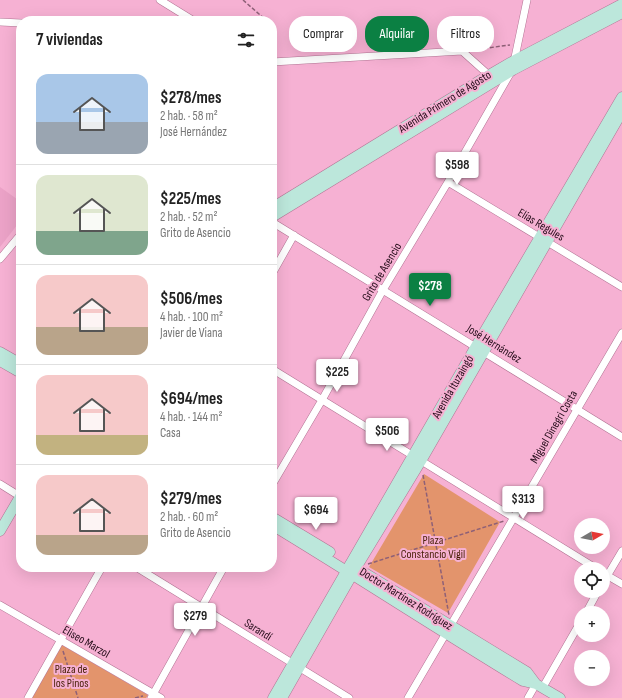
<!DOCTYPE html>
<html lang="es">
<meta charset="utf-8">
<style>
:root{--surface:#fff;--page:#f2f2f2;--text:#222;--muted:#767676;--line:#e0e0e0;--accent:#0b8043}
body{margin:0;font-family:"Sofia Sans Condensed",sans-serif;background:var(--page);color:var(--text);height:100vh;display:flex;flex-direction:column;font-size:15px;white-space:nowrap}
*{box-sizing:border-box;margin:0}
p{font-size:13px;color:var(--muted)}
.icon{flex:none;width:22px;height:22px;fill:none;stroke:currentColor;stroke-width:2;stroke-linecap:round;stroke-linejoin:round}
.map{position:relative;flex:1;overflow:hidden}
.side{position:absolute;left:16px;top:16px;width:261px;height:556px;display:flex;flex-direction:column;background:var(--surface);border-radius:16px;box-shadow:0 4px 16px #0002}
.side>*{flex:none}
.hud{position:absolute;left:289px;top:16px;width:273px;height:36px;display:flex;gap:8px}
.needle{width:26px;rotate:80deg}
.fabs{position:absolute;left:574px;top:518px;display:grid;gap:8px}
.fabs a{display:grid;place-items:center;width:36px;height:36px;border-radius:50%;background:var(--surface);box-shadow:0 4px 16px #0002;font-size:20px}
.price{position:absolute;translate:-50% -34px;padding:0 9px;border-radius:4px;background:#fff;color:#222;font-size:13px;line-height:26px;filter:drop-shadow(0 1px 2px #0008)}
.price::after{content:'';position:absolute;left:50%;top:24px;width:12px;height:9px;margin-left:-6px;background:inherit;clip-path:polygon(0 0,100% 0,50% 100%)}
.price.on{background:var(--accent);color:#fff}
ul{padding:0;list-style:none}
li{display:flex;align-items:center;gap:12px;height:100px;padding:0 20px}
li+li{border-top:1px solid var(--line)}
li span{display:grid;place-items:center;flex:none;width:112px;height:80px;border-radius:12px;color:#555}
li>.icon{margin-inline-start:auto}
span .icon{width:48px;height:48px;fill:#fffc;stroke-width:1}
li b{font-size:17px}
h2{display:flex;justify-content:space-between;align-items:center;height:48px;padding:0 20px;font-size:17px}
.chip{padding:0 14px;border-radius:16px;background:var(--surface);box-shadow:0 4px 16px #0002;font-size:14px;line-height:36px}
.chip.on{background:var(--accent);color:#fff}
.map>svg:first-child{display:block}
.built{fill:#eba2c7}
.green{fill:#e3946c}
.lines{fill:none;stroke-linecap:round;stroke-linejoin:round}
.street-casing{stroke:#b27393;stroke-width:8}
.secondary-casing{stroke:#b27393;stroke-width:11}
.path{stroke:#8e6077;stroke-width:1.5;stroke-dasharray:4 2;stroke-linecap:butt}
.street{stroke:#fff;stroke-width:7}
.secondary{stroke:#bce7db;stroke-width:10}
.labels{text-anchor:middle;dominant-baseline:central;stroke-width:4;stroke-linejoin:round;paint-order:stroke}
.street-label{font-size:12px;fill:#240c19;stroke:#f6b1d3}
.park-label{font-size:12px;fill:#461e05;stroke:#f6b1d3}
</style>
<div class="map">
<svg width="622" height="698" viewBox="0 0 622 698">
<rect width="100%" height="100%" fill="#f6b1d3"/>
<path class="built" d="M0,187L21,202V220L0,247Z"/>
<path class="green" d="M424,474L500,522L448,613L369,567Z
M62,645L148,695L146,698H32Z"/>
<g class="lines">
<g class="street-casing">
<path id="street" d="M160,0L194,21
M0,22L21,23
M272,62L462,51L491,77
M514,62L527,0
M448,182L622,287
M272,222L622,437
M0,259L21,234
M272,274L294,235
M272,369L597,569
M0,484L21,497
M272,485L322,400L383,290L448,182L511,72
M136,567L349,698
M603,573L622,584
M603,583L622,551
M0,605L161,698
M586,613L598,591
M543,687L581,621
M28,698L102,567
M151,698L224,567
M408,698L622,333
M528,698L536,684"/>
</g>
<g class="secondary-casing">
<path id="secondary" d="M272,208L489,75L515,60L622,4
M272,217L513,70L622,13
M0,352L21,364
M0,361L21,373
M272,517L330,552
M272,525C356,576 439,630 523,681L536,684L560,698
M0,531L21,495
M350,564L527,672L536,684
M273,698L476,346L622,97
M282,698L356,568L421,461L622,112"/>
</g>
<path class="path" d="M243,0L267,21
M472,50L510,45
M423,475L449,615
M368,564L504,521
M63,651L78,698
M135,698L143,696"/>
<use href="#street" class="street"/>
<use href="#secondary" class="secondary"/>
</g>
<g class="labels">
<g class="street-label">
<text transform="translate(445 102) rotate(-32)">Avenida Primero de Agosto</text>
<text transform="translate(541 225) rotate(31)">Elías Regules</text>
<text transform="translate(382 272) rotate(-59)">Grito de Asencio</text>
<text transform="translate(494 344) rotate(32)">José Hernández</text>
<text transform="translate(453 387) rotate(-60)">Avenida Ituzaingó</text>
<text transform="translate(554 427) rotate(-60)">Miguel Dinegri Costa</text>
<text transform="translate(406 599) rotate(32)">Doctor Martínez Rodríguez</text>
<text transform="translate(258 630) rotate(32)">Sarandí</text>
<text transform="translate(86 642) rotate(30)">Eliseo Marzol</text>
</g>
<g class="park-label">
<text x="433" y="540">Plaza<tspan x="433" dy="14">Constancio Vigil</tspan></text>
<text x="71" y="669">Plaza de<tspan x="71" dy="14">los Pinos</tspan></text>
</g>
</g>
</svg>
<div class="fabs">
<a><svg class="needle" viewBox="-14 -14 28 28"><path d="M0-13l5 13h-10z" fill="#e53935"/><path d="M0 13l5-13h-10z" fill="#767676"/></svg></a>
<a><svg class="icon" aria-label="locate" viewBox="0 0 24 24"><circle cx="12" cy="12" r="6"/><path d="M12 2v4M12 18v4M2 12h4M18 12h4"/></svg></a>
<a>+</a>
<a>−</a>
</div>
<b class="price" style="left:457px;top:186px">$598</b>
<b class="price on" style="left:430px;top:307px">$278</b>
<b class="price" style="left:337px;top:393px">$225</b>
<b class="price" style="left:387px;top:452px">$506</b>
<b class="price" style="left:523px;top:520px">$313</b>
<b class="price" style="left:316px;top:531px">$694</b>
<b class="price" style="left:195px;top:637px">$279</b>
<div class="hud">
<a class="chip">Comprar</a>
<a class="chip on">Alquilar</a>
<a class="chip">Filtros</a>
</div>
<section class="side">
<h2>7 viviendas<svg class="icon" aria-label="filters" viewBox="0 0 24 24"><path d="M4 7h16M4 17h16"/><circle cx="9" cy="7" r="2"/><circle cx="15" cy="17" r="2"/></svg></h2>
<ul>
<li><span style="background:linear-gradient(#a9c7e8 60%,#9aa5b1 0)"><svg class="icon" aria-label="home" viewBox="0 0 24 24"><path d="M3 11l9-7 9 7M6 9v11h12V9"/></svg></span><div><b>$278/mes</b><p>2 hab. · 58 m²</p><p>José Hernández</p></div></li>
<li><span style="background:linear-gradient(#dfe7d0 70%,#7fa58c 0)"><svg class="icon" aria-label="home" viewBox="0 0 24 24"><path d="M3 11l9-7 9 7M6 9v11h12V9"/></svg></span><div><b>$225/mes</b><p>2 hab. · 52 m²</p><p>Grito de Asencio</p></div></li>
<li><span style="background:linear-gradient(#f6c9c9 65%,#b9a48a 0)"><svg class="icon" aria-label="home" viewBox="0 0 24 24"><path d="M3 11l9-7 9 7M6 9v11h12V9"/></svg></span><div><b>$506/mes</b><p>4 hab. · 100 m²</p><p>Javier de Viana</p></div></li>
<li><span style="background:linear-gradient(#f6c9c9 75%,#c2b280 0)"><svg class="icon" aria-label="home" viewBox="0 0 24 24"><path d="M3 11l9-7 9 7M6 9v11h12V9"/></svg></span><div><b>$694/mes</b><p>4 hab. · 144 m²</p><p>Casa</p></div></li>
<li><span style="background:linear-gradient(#f6c9c9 75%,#b9a48a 0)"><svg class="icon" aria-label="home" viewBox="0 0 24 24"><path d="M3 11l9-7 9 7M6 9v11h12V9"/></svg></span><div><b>$279/mes</b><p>2 hab. · 60 m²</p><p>Grito de Asencio</p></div></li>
</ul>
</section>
</div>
